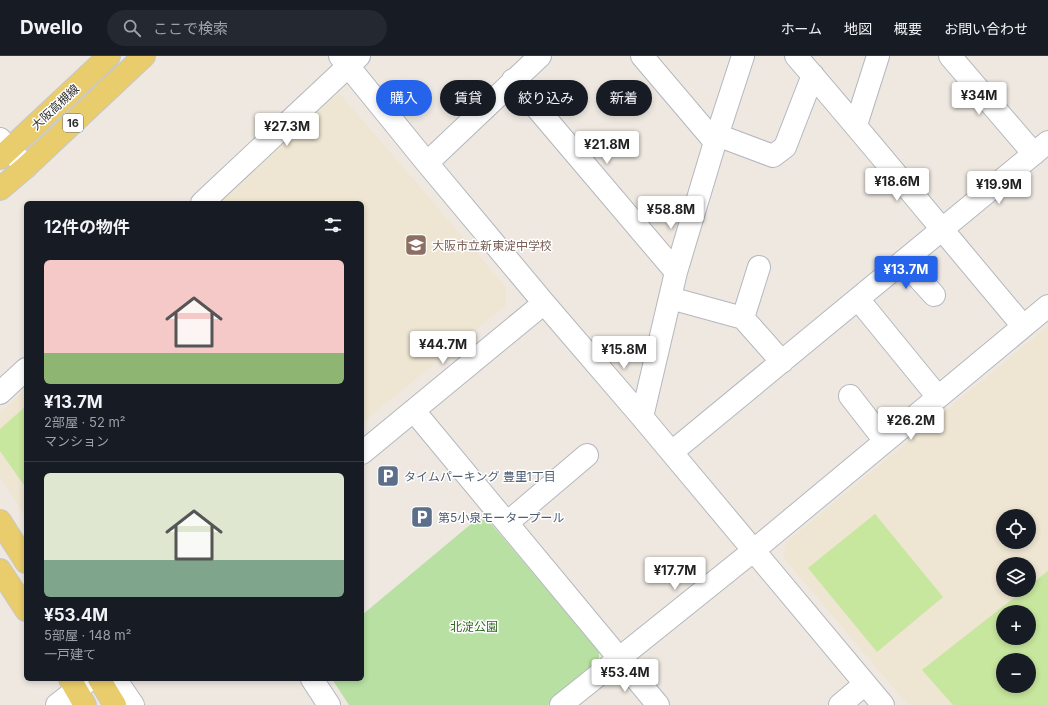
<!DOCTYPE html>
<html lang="ja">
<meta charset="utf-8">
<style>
:root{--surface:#171b24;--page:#242831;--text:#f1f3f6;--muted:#9ea1a6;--line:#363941;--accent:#2563eb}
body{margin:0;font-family:Inter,"Noto Sans JP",sans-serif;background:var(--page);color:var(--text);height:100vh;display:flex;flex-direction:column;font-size:15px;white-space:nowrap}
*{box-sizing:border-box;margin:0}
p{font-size:13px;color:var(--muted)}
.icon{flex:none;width:22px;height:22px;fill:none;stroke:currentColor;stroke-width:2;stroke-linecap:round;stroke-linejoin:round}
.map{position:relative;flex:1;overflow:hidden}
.sheet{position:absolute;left:24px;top:145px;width:340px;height:480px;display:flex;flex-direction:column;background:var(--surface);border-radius:6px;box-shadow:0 2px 6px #0003}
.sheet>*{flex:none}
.banner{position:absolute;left:376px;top:24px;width:380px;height:36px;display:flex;gap:8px}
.buttons{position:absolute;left:996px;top:453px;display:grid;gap:8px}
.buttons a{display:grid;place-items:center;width:40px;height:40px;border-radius:50%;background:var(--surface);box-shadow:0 2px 6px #0003;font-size:20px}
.price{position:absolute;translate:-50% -34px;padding:0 9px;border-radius:4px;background:#fff;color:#222;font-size:13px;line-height:26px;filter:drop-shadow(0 1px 2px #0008)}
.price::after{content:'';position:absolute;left:50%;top:24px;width:12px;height:9px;margin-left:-6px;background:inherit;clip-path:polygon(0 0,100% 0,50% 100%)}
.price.selected{background:var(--accent);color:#fff}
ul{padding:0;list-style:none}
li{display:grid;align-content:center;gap:8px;height:212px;padding:0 20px}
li+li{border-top:1px solid var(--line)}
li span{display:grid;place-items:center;height:124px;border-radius:6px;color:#555}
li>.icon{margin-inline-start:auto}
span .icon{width:72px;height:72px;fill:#fffc;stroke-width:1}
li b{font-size:17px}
h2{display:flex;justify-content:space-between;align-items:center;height:48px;padding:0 20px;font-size:17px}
.pill{padding:0 14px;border-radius:18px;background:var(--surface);box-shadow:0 2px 6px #0003;font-size:14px;line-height:36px}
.pill.selected{background:var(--accent);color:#fff}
header{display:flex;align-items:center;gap:24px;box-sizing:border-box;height:56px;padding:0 20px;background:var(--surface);border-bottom:1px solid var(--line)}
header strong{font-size:19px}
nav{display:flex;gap:22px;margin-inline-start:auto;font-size:14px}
.search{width:280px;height:36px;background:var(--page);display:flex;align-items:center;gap:10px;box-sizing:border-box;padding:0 14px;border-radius:22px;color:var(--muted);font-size:15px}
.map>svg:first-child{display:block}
.education{fill:#eee5d2;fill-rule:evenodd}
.green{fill:#b7e0a2}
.pitch{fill:#c7e69e;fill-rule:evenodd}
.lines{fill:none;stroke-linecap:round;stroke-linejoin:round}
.minor-casing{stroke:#b4b7bf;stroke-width:24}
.major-casing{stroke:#c8c8c8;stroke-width:24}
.minor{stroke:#fff;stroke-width:22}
.major{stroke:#e9cc6b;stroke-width:22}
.labels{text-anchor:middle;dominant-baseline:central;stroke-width:3;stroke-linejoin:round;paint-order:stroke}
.shield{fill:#fff;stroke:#6c6c6c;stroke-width:1}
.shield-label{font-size:11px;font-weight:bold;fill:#2d2d2d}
.street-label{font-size:12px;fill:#2d2d2d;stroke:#fff}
.education-label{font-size:12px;fill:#785e54;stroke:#fff;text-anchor:start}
.service-label{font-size:12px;fill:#4e5e75;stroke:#fff;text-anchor:start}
.park-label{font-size:12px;fill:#2f6820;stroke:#fff}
</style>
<header>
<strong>Dwello</strong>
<div class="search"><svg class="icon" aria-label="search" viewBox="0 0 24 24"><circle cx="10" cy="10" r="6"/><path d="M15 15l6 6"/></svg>ここで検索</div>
<nav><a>ホーム</a><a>地図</a><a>概要</a><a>お問い合わせ</a></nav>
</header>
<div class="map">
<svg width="1048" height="649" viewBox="0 0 1048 649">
<rect width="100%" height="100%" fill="#eee8e1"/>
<path class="education" d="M340,38L506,231V249L362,367V147H219L330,41Z
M1048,270V649H908L784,502L785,487ZM1003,460H1029V486H1003ZM1003,508H1029V534H1003ZM1003,556H1029V582H1003ZM1003,604H1029V630H1003Z
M26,332V462L0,422V357Z"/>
<path class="green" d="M483,458L599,595V607L548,649H349L332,623H362V559Z"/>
<path class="pitch" d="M26,350V432L0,395V373Z
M875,458L943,541L877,596L808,512Z
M1048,515V649H953L922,614L1024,534H1029V530ZM1003,556H1029V582H1003ZM1003,604H1029V630H1003Z"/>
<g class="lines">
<g class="minor-casing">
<path id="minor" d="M340,0L427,107L544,247L642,361L883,649
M642,0L715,86
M796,0C873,89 947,180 1023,270
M950,0L1034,98
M513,24L676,216
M856,69L878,0
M717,79L773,100L785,91L813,19
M0,83L26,111
M427,107L540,0
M202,147L359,0
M904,206L934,239
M670,242L743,262L782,306
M858,243L938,341
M743,262L759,211
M0,337L26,313
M850,340L885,385
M414,355L658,649
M642,361L676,216L715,86L743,0
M672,396L1048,86
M362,397L544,247
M507,467L587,399
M106,623L120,630L133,649
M312,623L329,649
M57,649L90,623
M561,649L753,495L1048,250
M840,649L865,628"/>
</g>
<g class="major-casing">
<path id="major" d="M0,102L109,0
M0,133L26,111L144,0
M0,465L26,506
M0,514L26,554
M70,623L85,649
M99,623L115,649"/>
</g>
<use href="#minor" class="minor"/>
<use href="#major" class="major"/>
</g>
<defs>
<g id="school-square" transform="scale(1.15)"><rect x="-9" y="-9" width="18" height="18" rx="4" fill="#8d6e63" stroke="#fff"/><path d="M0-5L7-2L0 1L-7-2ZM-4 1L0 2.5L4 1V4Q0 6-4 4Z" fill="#fff"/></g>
<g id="parking-square" transform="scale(1.15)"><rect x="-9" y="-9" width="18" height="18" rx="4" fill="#5c6f8a" stroke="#fff"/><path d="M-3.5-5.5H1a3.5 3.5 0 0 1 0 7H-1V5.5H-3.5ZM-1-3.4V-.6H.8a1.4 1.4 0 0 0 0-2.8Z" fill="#fff"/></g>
</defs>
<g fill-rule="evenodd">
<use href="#school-square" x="416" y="189"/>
<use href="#parking-square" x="388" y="420"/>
<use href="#parking-square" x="422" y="461"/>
</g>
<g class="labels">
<rect class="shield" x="63" y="58" width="20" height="18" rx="3"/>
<g class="shield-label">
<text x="73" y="67">16</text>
</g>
<g class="street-label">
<text transform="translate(55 51) rotate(-43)">大阪高槻線</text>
</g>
<g class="education-label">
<text x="432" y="189">大阪市立新東淀中学校</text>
</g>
<g class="service-label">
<text x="404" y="420">タイムパーキング 豊里1丁目</text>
<text x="438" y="461">第5小泉モータープール</text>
</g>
<g class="park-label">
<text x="474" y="570">北淀公園</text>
</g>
</g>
</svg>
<div class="buttons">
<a><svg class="icon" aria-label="locate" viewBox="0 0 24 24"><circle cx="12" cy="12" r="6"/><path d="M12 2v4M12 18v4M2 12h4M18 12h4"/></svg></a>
<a><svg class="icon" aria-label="layers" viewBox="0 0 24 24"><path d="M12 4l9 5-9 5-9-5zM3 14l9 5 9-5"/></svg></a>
<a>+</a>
<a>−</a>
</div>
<b class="price" style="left:979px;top:60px">¥34M</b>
<b class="price" style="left:287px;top:91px">¥27.3M</b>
<b class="price" style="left:607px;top:109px">¥21.8M</b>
<b class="price" style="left:897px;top:146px">¥18.6M</b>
<b class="price" style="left:999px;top:149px">¥19.9M</b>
<b class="price" style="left:671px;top:174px">¥58.8M</b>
<b class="price selected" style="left:906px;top:234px">¥13.7M</b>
<b class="price" style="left:443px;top:309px">¥44.7M</b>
<b class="price" style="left:624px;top:314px">¥15.8M</b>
<b class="price" style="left:911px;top:385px">¥26.2M</b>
<b class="price" style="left:675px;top:535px">¥17.7M</b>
<b class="price" style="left:625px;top:637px">¥53.4M</b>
<div class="banner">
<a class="pill selected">購入</a>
<a class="pill">賃貸</a>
<a class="pill">絞り込み</a>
<a class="pill">新着</a>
</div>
<section class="sheet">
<h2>12件の物件<svg class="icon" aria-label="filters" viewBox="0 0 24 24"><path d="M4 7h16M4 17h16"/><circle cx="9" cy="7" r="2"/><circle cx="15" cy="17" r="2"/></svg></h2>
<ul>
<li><span style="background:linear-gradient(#f6c9c9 75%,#8fb573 0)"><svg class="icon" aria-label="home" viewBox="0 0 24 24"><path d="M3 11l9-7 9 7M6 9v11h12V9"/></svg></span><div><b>¥13.7M</b><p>2部屋 · 52 m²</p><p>マンション</p></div></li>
<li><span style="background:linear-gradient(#dfe7d0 70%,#7fa58c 0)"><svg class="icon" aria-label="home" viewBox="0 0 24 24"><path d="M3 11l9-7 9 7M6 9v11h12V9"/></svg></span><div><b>¥53.4M</b><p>5部屋 · 148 m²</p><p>一戸建て</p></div></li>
</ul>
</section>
</div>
